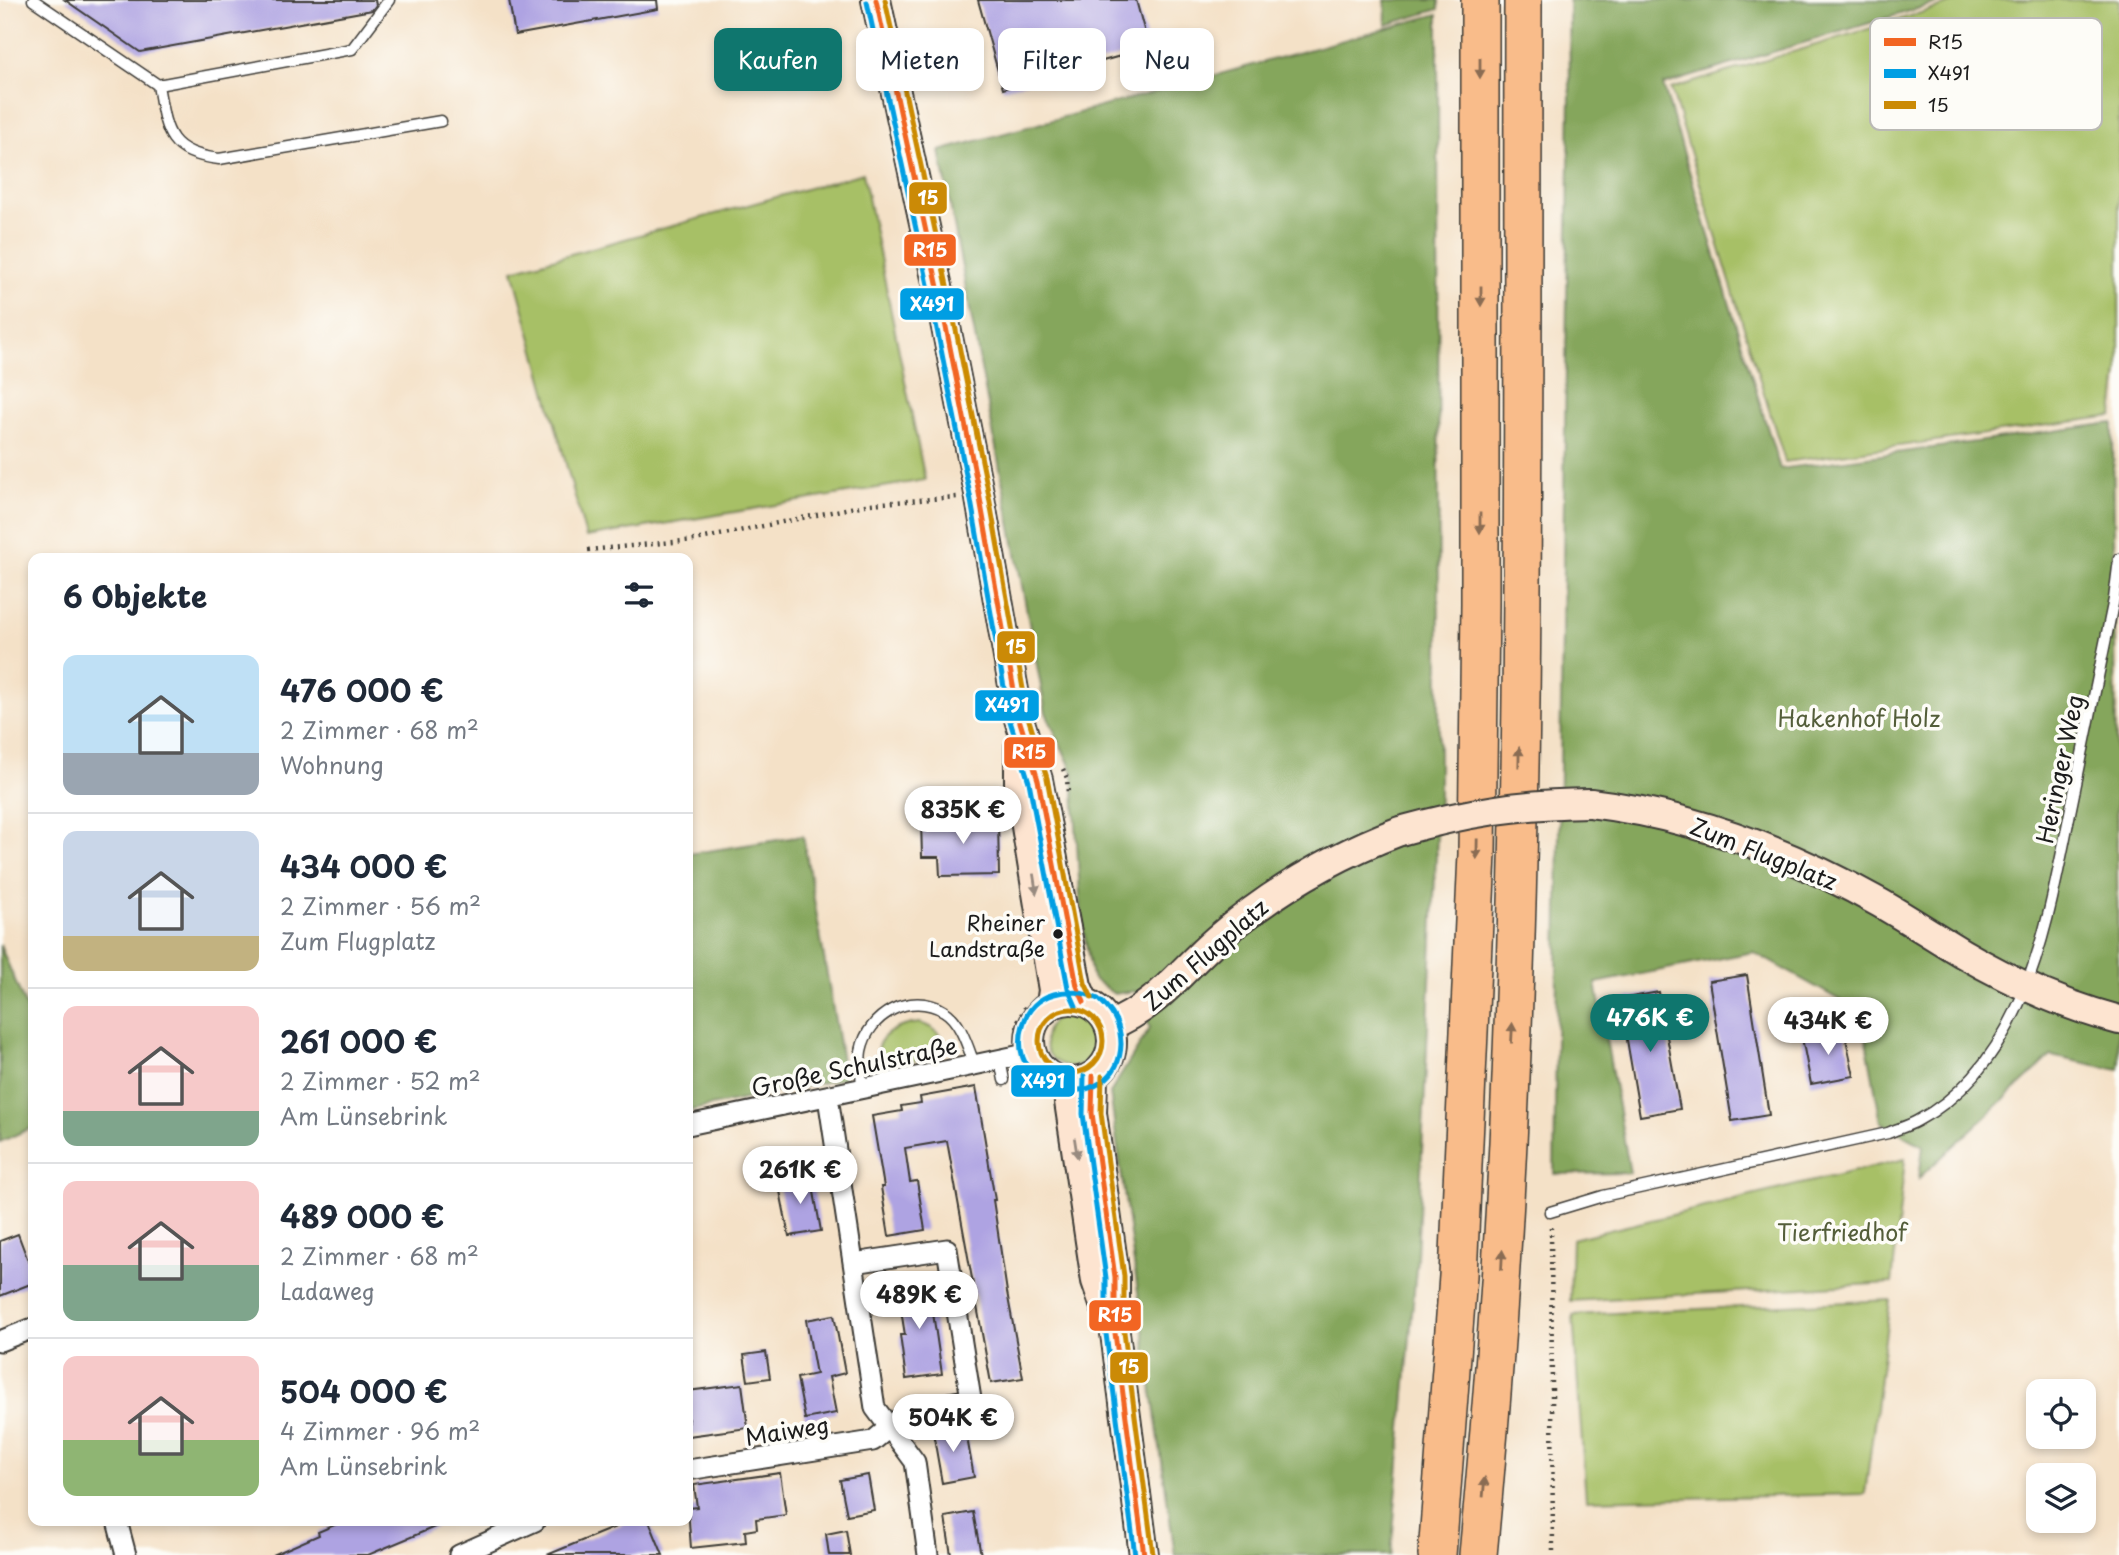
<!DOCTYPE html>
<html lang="de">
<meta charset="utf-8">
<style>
:root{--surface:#fff;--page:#f6f6f7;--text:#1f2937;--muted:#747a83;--line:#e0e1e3;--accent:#0f766e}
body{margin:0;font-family:"Playpen Sans",sans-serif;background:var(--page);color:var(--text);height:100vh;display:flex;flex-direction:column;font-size:26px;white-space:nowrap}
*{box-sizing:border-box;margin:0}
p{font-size:23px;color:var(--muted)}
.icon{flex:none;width:38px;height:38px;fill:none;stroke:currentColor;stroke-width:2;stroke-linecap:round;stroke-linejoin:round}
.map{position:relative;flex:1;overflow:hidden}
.drawer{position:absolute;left:28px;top:553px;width:665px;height:973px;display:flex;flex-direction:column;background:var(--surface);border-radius:14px;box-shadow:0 4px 10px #0003}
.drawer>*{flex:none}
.hud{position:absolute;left:714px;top:28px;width:665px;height:63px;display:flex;gap:14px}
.fabs{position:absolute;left:2026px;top:1379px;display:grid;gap:14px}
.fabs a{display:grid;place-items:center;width:70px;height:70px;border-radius:14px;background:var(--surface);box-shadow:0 4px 10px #0003;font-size:35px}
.price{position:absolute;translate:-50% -60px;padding:0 16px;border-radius:24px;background:#fff;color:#222;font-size:23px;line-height:46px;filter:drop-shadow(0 2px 4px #0008)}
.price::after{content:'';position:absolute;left:50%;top:42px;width:21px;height:16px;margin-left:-10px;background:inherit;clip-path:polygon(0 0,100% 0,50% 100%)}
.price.selected{background:var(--accent);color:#fff}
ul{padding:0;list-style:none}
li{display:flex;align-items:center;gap:21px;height:175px;padding:0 35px}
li+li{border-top:2px solid var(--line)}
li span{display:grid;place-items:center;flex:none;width:196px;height:140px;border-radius:14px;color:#555}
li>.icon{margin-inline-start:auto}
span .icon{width:84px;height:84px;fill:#fffc;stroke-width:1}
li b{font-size:30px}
h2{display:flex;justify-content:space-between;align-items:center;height:84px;padding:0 35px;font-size:30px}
.pill{padding:0 24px;border-radius:14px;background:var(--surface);box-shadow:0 4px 10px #0003;font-size:24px;line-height:63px}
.pill.selected{background:var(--accent);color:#fff}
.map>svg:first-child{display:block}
.green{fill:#a7c066;stroke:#626e41;stroke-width:2}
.forest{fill:#85a65b;stroke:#50613c;stroke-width:2}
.building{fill:#aea3e2}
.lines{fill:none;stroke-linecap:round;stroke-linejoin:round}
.lane-casing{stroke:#3c3a36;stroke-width:13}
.street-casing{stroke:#3c3a36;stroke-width:23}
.secondary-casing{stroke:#3c3a36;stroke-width:32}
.highway-casing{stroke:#3c3a36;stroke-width:40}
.path{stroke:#3c3a36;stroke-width:4.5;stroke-dasharray:2 5;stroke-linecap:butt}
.lane{stroke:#fff;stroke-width:10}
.street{stroke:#fff;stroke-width:19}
.secondary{stroke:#fde4d0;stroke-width:28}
.highway{stroke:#f9bc8a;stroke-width:37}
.secondary-bridge-casing{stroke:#3c3a36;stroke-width:32;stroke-linecap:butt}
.secondary-bridge{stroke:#fde4d0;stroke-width:28}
.bus-1-casing{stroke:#fdfcf7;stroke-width:10}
.bus-2-casing{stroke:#fdfcf7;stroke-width:10}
.bus-3-casing{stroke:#fdfcf7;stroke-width:10}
.bus-1{stroke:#f26522;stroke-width:5}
.bus-2{stroke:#009ee3;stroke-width:5}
.bus-3{stroke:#cb8a06;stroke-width:5}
.oneway{fill:#8a6c53}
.oneway2{fill:#988a7f}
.bus-dot{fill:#1c1c1c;stroke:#fdfcf7;stroke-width:2.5}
.labels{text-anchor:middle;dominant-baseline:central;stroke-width:7;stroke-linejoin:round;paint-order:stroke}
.bus-label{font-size:21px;fill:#1c1c1c;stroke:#fdfcf7;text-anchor:end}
.park-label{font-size:23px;fill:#545e3a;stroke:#fdfcf7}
.street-label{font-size:23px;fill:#1c1c1c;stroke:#fdfcf7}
.key{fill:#fdfcf7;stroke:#bab9b5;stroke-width:2}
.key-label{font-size:19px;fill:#1c1c1c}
.line-badge{stroke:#fdfcf7;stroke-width:2.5}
.badge-label{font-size:19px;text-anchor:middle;font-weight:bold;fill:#fff}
</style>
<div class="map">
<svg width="2119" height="1555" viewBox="0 0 2119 1555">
<rect width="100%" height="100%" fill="#fdfcf7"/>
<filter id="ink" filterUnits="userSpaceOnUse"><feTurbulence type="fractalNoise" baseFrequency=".0143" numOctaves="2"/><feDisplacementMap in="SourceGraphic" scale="14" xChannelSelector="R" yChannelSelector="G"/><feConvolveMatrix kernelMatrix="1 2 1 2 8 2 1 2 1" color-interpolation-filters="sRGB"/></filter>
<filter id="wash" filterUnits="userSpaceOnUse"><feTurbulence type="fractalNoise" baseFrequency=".00686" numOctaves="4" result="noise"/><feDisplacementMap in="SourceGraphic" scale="28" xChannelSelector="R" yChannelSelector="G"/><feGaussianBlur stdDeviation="1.57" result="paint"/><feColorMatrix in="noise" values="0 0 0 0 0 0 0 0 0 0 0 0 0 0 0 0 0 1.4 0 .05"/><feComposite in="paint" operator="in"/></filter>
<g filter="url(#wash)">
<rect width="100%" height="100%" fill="#f4e1c7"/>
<path class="green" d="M1963,0H2119V362L2113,416L1785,462L1671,89Z
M863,173L925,480L586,537L513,270Z
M1045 1040a26 26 0 1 1 52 0a26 26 0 1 1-52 0Z
M920,1023C934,1028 941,1032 944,1047L939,1055L888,1066L878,1062C871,1035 899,1025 920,1023Z
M1905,1159L1892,1283L1570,1301L1572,1239Z
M1890,1300L1865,1494L1586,1500L1573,1315Z"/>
<path class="forest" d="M1385,0H1439V9L1386,25Z
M1569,0H1947L1663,85L1780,469L2113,423L2119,1070L2051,1056L1919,1178L1923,1146L1881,1122L1861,1012L1753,952L1596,983L1630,1173L1554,1174L1570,91Z
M1438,14L1439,793L1417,1257L1391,1555H1175L1110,1093L1150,1028L1135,991L1114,994L1092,978L1081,915L1073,772L1046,713L940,151Z
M803,836L845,1078L688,1111V854Z
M0,945L33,1024V1127L0,1142Z"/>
<g id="blocks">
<path class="building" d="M65,0H375L376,5L372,10L140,52Z
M509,0H657L658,9L515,35Z
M978,0H1136L1149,48L1003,89Z
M998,818L999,875L940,876L939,857H922L921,820Z
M1747,975L1769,1115L1732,1121L1709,981Z
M1659,992L1680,1109L1640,1116L1620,999Z
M1844,1030L1854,1076L1811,1084L1802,1038Z
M976,1087L995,1200H993L1007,1292L1023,1378L991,1383L947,1141L905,1148L910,1182L917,1181L925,1230L889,1236L881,1187H884L872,1116L902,1111L901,1106L921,1103L920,1097Z
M811,1175L821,1231L789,1236L778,1181Z
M18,1234L33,1274V1283L0,1296V1241Z
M928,1279L942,1374L906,1379L900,1335H905L897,1285Z
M834,1315L845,1373L829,1377L836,1413L805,1419L797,1378L816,1374L806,1320Z
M766,1352L770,1378L748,1381L744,1355Z
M742,1384L748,1428L688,1436V1391Z
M965,1426L974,1477L942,1483L933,1432Z
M780,1473L786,1515L756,1519L757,1529L745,1531L746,1542L691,1548L688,1508L697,1507L694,1485Z
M868,1475L874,1510L847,1515L840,1480Z
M973,1512L981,1555H951L945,1517Z
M344,1521H449L368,1555H273L319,1535L318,1532Z
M630,1521H649L663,1555H547Z
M846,1530L850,1555H829L826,1534Z"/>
</g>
</g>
<g filter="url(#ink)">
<use href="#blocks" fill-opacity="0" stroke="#3c3a36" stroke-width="2"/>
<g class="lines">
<g class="lane-casing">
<path id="lane" d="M33,0L158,85L352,49L389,0
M158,85C166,131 167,153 219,159L441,121
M1000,1060L1004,1080
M862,1089C862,1077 859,1063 861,1051C868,1014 910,991 944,1011C961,1021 968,1048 975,1066
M1550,1212L1603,1196L1888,1133C1897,1129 1908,1126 1917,1121C2028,1062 2048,918 2071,808C2085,738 2100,669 2114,599L2119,559"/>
</g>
<g class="street-casing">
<path id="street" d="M828,1097L875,1408L915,1462L928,1555
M688,1125L1031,1053
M0,1341L33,1328
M688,1470L873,1441L910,1410L971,1399L947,1249L854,1263
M117,1521L126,1555
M459,1555L535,1521"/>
</g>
<g class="secondary-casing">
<path id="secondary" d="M876,0L939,292L979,493L1019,719L1038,780L1077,986L1084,1002
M1019,747V784L1053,990L1051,1004
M1590,803C1692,815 1791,853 1880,903C1908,919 1935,937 1962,953C2010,981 2066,1006 2119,1020
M1030 1041a41 41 0 1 1 82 0a41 41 0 1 1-82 0Z
M1109,1026C1158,1006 1179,972 1217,939C1273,891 1331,857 1400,831
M1093,1076L1092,1113L1115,1277V1333L1144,1555
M1062,1082L1068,1095L1096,1281L1105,1307"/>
</g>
<g class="highway-casing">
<path id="highway" d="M1437,1555L1458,1276L1477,854L1480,603V0
M1478,1555C1487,1459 1495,1363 1501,1267C1528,845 1522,422 1523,0"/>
</g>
<path class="path" d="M588,550L695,540L870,504L957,497
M1063,769L1067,778L1068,794
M1018,1035L1017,1023L1027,1004
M1117,1068L1121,1063L1125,1044
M1551,1227L1553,1555"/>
<use href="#lane" class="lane"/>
<use href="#street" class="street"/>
<use href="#secondary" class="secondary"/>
<use href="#highway" class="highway"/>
<g class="secondary-bridge-casing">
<path id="secondary-bridge" d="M1400,831C1468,812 1519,804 1590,803"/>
</g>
<use href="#secondary-bridge" class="secondary-bridge"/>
<g class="bus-1-casing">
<path id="bus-1" d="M876,0L939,292L979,493L1019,719L1038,780L1077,986L1084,1002
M1093,1076L1092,1113L1115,1277V1333L1144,1555"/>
</g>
<g class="bus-2-casing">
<path id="bus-2" d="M867,2L930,294L970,495L1010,721L1029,782L1068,988L1076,1006
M1098,999C1071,985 1033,991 1023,1025C1002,1099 1119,1116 1121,1044C1121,1026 1114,1013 1101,1001
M1084,1076L1083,1114L1106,1278V1334L1135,1555"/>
</g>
<g class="bus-3-casing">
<path id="bus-3" d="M885,0L948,290L988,491L1028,717L1047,778L1085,983L1092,998
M1039 1041a32 32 0 1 1 64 0a32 32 0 1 1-64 0Z
M1102,1076L1101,1113L1124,1276V1332L1153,1554"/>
</g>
<use href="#bus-1" class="bus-1"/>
<use href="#bus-2" class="bus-2"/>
<use href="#bus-3" class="bus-3"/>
</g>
<defs><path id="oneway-solid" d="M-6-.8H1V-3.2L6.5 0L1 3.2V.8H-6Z" transform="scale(1.75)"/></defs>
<g class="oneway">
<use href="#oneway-solid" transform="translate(1480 68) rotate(90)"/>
<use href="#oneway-solid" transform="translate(1481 296) rotate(90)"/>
<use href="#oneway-solid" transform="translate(1480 523) rotate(90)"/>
<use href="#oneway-solid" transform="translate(1519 757) rotate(-89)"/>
<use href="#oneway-solid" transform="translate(1477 849) rotate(91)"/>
<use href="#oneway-solid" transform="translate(1512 1033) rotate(-87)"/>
<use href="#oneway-solid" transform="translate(1502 1260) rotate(-87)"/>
<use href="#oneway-solid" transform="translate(1484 1487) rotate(-85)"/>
</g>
<g class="oneway2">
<use href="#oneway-solid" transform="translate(1035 884) rotate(81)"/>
<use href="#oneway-solid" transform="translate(1076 1148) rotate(81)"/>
</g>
</g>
<circle class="bus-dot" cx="1058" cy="934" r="6"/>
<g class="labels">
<g class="bus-label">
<text x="1045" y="922">Rheiner<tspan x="1045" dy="26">Landstraße</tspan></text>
</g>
<g class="park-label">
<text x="1859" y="717">Hakenhof Holz</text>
<text x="1842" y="1231">Tierfriedhof</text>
</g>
<g class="street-label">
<text transform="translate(2059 769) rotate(-78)">Heringer Weg</text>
<text transform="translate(1764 853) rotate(22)">Zum Flugplatz</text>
<text transform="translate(1205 954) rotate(-41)">Zum Flugplatz</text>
<text transform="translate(854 1066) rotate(-12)">Große Schulstraße</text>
<text transform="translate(787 1430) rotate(-9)">Maiweg</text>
</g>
</g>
<rect x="1870" y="18" width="232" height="112" rx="10" class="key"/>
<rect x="1884" y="38" width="32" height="8" fill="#f26522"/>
<rect x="1884" y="69" width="32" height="9" fill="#009ee3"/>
<rect x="1884" y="101" width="32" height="8" fill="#cb8a06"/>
<g class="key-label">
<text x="1928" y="49">R15</text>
<text x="1928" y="80">X491</text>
<text x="1928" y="112">15</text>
</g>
<g class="line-badge">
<rect x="908" y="181" width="40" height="34" rx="7" fill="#cb8a06"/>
<rect x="903" y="233" width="54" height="34" rx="7" fill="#f26522"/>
<rect x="899" y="287" width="66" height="34" rx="7" fill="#009ee3"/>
<rect x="996" y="630" width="40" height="34" rx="7" fill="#cb8a06"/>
<rect x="974" y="689" width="66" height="33" rx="7" fill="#009ee3"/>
<rect x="1003" y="736" width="53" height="33" rx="7" fill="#f26522"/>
<rect x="1010" y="1064" width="66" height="34" rx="7" fill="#009ee3"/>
<rect x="1088" y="1299" width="54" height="33" rx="7" fill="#f26522"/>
<rect x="1109" y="1351" width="40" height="33" rx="7" fill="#cb8a06"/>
</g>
<g class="badge-label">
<text x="928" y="205">15</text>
<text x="930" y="257">R15</text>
<text x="932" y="311">X491</text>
<text x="1016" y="654">15</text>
<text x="1007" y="712">X491</text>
<text x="1029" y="759">R15</text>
<text x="1043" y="1088">X491</text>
<text x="1115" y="1322">R15</text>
<text x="1129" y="1374">15</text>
</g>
</svg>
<div class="fabs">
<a><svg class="icon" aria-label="locate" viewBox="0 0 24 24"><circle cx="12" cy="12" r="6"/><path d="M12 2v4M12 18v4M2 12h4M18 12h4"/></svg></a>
<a><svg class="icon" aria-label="layers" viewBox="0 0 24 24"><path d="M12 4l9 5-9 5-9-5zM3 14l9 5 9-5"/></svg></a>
</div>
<b class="price" style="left:963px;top:846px">835K €</b>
<b class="price selected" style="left:1650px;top:1054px">476K €</b>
<b class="price" style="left:1828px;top:1057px">434K €</b>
<b class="price" style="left:800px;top:1206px">261K €</b>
<b class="price" style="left:919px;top:1331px">489K €</b>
<b class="price" style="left:953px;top:1454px">504K €</b>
<div class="hud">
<a class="pill selected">Kaufen</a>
<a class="pill">Mieten</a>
<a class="pill">Filter</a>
<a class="pill">Neu</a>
</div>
<section class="drawer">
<h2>6 Objekte<svg class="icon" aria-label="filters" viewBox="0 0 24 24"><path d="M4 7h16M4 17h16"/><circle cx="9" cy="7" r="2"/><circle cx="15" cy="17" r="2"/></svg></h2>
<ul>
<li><span style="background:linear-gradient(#bfe0f5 70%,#9aa5b1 0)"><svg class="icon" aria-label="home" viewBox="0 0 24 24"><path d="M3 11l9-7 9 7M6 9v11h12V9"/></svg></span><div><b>476 000 €</b><p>2 Zimmer · 68 m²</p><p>Wohnung</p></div></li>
<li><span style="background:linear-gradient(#c9d6e8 75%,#c2b280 0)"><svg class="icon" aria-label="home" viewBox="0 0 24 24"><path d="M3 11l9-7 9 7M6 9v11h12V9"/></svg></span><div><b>434 000 €</b><p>2 Zimmer · 56 m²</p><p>Zum Flugplatz</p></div></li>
<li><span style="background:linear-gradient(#f6c9c9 75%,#7fa58c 0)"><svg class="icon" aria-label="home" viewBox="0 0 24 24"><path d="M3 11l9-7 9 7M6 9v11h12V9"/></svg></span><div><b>261 000 €</b><p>2 Zimmer · 52 m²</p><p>Am Lünsebrink</p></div></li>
<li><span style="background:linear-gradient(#f6c9c9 60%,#7fa58c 0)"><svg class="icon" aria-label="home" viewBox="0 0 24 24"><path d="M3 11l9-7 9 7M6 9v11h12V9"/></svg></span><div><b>489 000 €</b><p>2 Zimmer · 68 m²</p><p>Ladaweg</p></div></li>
<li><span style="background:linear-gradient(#f6c9c9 60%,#8fb573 0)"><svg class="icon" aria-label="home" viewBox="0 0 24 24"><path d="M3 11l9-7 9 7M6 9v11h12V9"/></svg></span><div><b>504 000 €</b><p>4 Zimmer · 96 m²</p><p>Am Lünsebrink</p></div></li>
</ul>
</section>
</div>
